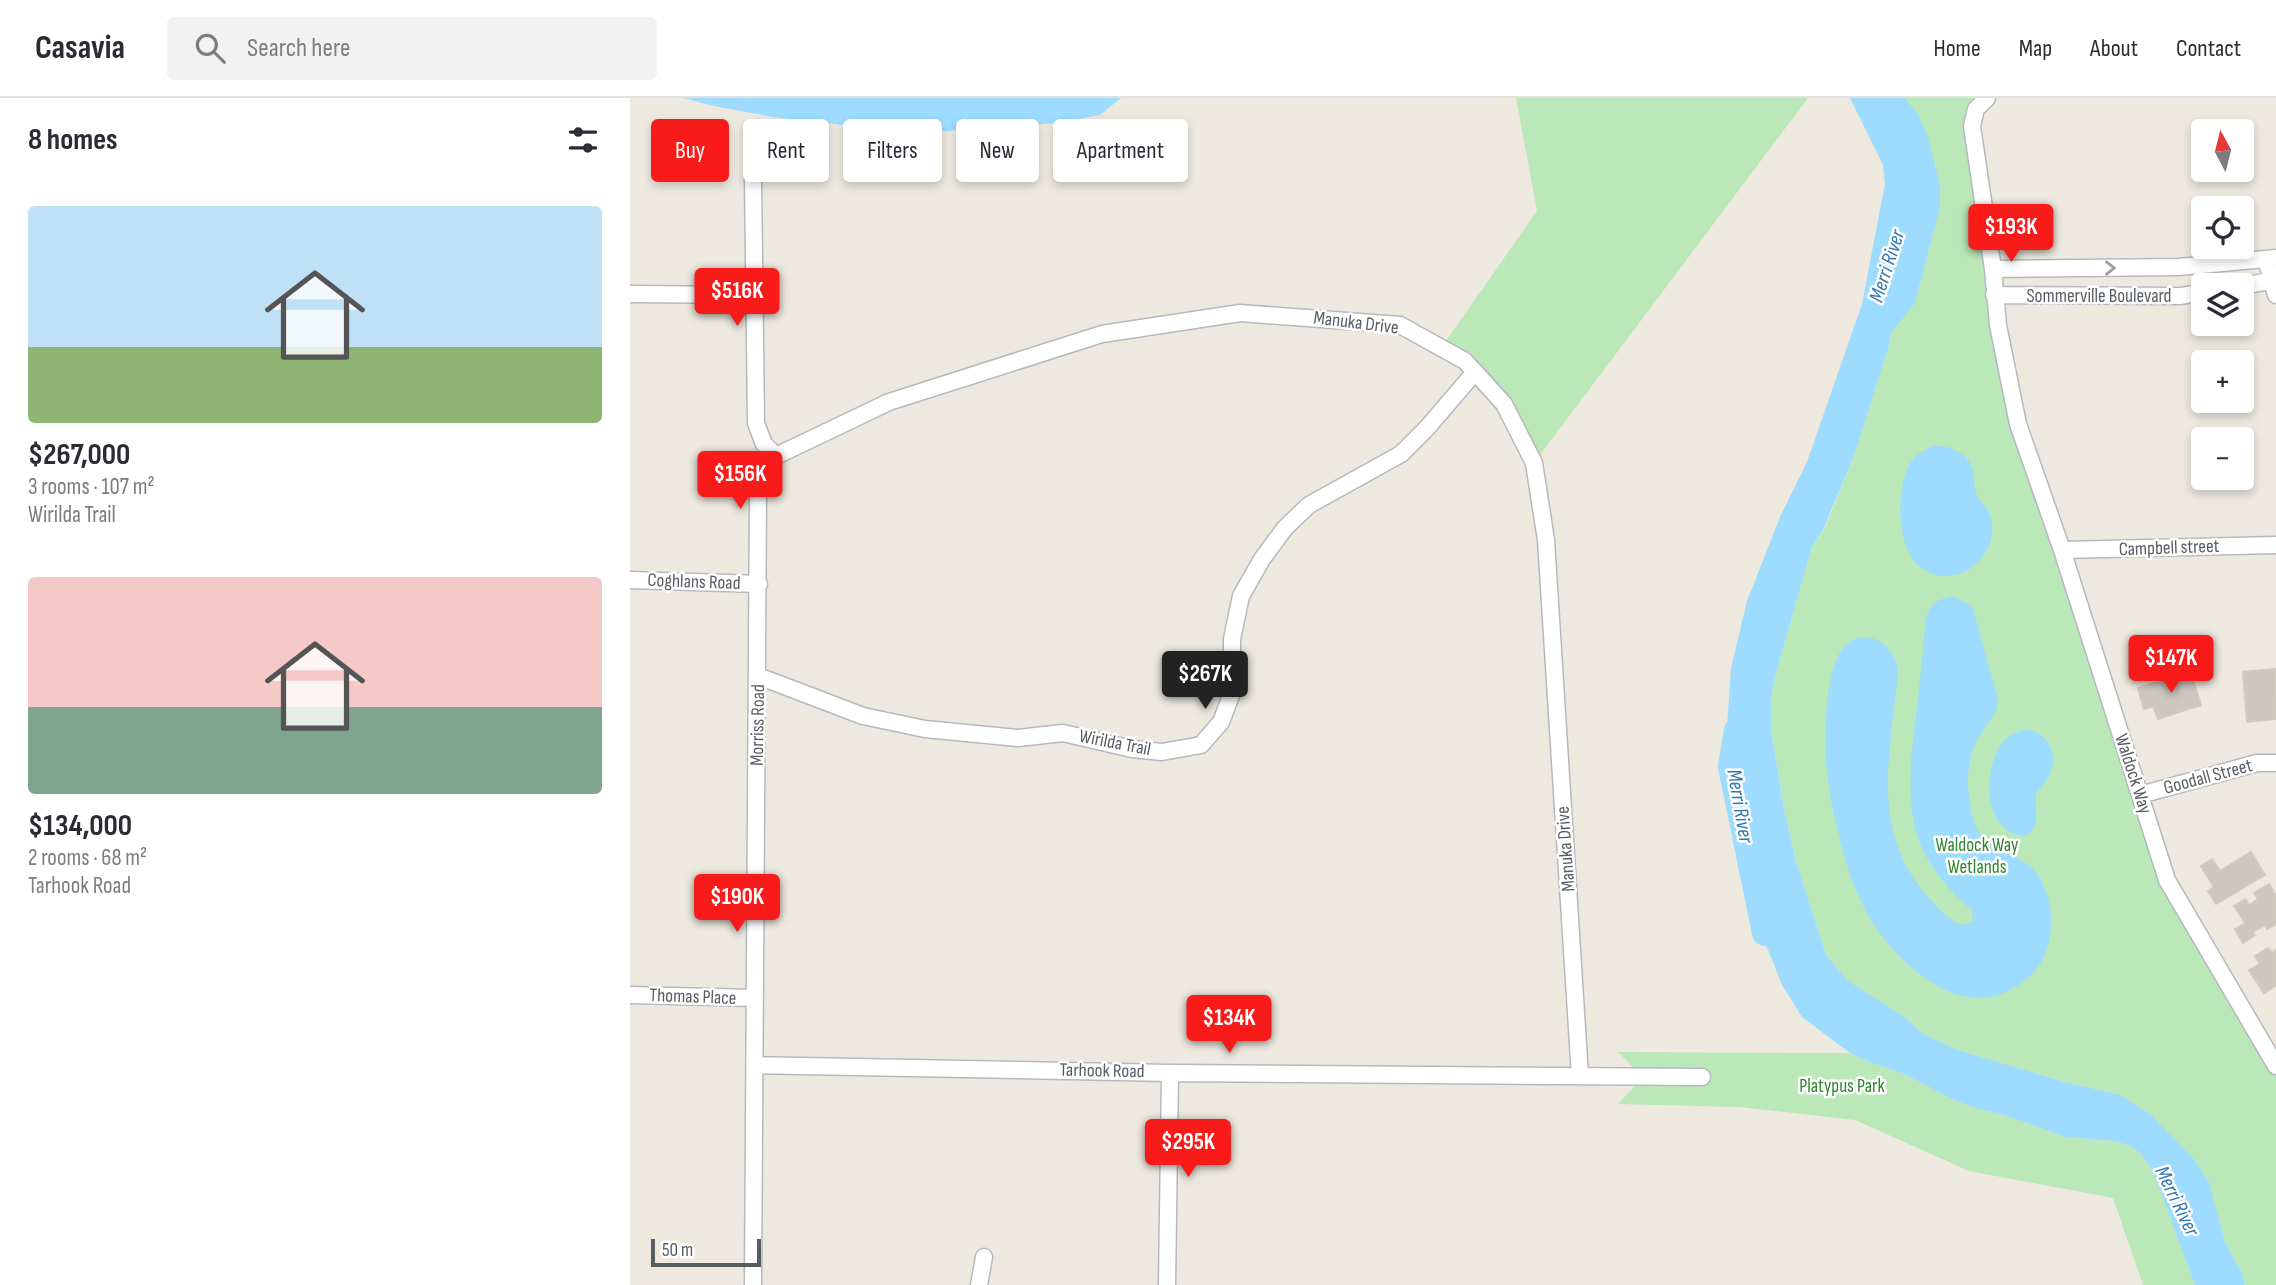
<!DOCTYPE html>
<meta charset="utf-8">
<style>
:root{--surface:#fff;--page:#f2f2f3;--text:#2b2b33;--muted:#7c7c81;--line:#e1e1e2;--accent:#f91b19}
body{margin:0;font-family:"Sofia Sans Condensed",sans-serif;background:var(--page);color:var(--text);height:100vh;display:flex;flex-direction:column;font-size:26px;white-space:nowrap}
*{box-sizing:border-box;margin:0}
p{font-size:23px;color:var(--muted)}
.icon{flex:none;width:38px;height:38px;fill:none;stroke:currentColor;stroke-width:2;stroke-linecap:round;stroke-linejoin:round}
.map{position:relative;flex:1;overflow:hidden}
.details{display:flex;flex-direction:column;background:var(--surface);width:630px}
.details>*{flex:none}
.guide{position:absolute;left:21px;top:21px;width:665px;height:63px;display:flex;gap:14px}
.needle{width:46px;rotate:353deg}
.fabs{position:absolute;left:1561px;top:21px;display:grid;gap:14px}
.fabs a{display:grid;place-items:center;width:63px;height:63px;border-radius:7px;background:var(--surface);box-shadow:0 4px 10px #0003;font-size:35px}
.scale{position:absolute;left:21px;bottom:18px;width:110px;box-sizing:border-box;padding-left:7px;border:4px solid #585d62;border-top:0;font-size:19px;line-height:24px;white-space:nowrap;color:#585d62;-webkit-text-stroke:5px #fff;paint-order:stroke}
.price{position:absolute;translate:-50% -60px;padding:0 16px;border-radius:7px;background:var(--accent);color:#fff;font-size:23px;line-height:46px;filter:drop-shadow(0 2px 4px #0008)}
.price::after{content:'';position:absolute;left:50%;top:42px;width:21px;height:16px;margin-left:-10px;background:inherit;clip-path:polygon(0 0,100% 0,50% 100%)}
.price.selected{background:#222;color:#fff}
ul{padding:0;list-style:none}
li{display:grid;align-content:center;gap:14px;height:371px;padding:0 28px}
li span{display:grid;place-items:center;height:217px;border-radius:7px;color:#555}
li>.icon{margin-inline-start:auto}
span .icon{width:126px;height:126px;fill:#fffc;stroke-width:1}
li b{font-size:30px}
h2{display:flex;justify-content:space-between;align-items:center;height:84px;padding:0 28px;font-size:30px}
.pill{padding:0 24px;border-radius:7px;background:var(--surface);box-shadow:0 4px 10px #0003;font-size:24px;line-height:63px}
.pill.selected{background:var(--accent);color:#fff}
header{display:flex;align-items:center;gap:42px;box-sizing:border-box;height:98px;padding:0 35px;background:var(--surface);border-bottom:2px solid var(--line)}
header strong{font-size:33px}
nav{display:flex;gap:38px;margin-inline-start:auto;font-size:24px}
.search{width:490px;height:63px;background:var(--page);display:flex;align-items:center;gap:18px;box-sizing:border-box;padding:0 24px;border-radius:7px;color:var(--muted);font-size:26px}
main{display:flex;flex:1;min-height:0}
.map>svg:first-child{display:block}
.green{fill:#bbe8b8}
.water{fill:#9ddbff}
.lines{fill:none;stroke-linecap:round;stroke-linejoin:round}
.river{stroke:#9ddbff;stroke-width:26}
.building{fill:#cdc7c0;stroke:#d2cabd;stroke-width:2}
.minor-casing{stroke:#b5b8be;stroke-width:19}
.minor{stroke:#fff;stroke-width:16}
.oneway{stroke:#9b9ea1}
.labels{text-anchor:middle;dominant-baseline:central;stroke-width:5;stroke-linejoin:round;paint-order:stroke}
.street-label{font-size:19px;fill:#585d62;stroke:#fff}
.park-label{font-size:19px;fill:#2e852d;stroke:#fff}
.water-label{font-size:21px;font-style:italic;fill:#3077b1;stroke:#fff}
</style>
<header>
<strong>Casavia</strong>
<div class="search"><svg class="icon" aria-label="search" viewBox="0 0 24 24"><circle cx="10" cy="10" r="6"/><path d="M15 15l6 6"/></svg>Search here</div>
<nav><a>Home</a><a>Map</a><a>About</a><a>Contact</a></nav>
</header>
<main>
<section class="details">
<h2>8 homes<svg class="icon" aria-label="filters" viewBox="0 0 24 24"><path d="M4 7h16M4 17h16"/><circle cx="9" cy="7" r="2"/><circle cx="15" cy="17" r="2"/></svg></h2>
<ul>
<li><span style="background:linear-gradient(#bfe0f5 65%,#8fb573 0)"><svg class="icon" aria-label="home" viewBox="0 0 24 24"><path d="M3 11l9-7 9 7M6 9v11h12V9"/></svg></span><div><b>$267,000</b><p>3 rooms · 107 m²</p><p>Wirilda Trail</p></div></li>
<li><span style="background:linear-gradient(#f6c9c9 60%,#7fa58c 0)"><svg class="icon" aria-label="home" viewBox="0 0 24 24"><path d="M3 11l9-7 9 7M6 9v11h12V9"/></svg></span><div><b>$134,000</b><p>2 rooms · 68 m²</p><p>Tarhook Road</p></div></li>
</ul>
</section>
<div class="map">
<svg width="1646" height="1187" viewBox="0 0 1646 1187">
<rect width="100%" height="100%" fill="#ede9df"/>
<path class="green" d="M886,0H1178L904,365L874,306L811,250L907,113Z
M1275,0H1357L1346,11L1388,326L1537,782L1646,968V1187H1615L1611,1173L1595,1145L1563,1060L1520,1016L1489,997L1435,984L1328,952L1295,937L1276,920L1217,882L1196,857L1165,760L1154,711L1141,631L1142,594L1147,571L1182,449L1195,430L1225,355L1258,251L1261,235L1289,191L1292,171L1299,153L1310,88L1288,16Z
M988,954L1220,955L1244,966L1272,975L1324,1002L1346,1009L1374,1017L1436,1039L1485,1043L1501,1048L1511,1056L1523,1073L1565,1187H1513L1483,1100L1339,1073L1225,1022L1110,1009L988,1006L1003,990L1002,968Z"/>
<path class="water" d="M53,0H491L470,17L426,25L316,33L213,27L143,19L84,8Z
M1220,0H1275L1288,16L1298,40L1310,88V109L1285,205L1261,235L1258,251L1225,355L1194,430L1182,449L1147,571L1142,594L1141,631L1154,711L1165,760L1196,857L1217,882L1276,920L1295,937L1328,952L1435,984L1490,997L1520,1016L1563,1060L1579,1084L1595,1145L1611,1173L1615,1187H1565L1523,1073L1511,1056L1501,1048L1485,1043L1436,1039L1374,1017L1346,1010L1324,1002L1272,975L1244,966L1220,955L1172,919L1152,887L1132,836L1127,789L1113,748L1103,681L1097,630L1101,570L1117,503L1150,419L1177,364L1232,206L1255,86L1253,67Z
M1303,348C1319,347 1337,354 1342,370C1345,378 1343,389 1347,397C1352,407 1360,412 1362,424C1367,465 1318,496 1287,466C1266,446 1266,387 1281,364C1286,356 1295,352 1303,348Z
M1322,498L1342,508L1368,601C1366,621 1359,622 1350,637C1334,662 1336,696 1344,724C1351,748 1372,752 1391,762C1419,777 1426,820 1418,847C1412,872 1392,889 1368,897C1341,905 1315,895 1294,879C1243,842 1221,793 1208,733C1202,709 1197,684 1196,660C1195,628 1195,590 1207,560C1222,526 1263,536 1268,573C1261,655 1238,732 1299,800C1309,810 1318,822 1332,827L1343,824L1342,812C1323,796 1303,774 1292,750C1271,701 1284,642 1289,591C1292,567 1293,544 1296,521C1300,505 1307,502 1322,498Z
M1395,632C1413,631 1425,650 1423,666C1421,678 1413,687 1406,695C1404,711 1413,728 1395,738C1353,735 1352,674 1372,645C1378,637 1386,634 1395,632Z"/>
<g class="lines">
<path class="river" d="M1107,632L1101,669L1135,835"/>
</g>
<path class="building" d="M1565,538L1573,560L1548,568L1541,546Z
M1645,571L1646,621L1617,624L1613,574Z
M1560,573L1571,607L1528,621L1523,608L1514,611L1508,590Z
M1621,754L1635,777L1586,806L1578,793L1584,789L1571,768L1582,761L1590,773Z
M1639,786L1646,797V826L1637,831L1635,827L1623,834L1625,837L1613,845L1605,831L1615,825L1604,808L1615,801L1619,807L1628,801L1624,795Z
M1638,850L1642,854L1646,852V887L1634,895L1619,872L1630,866L1625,858Z"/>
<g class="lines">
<g class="minor-casing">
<path id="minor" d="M1357,0L1346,11L1342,28L1363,171L1368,227L1388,326L1432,452L1537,782L1646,968
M123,79L126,325L134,346L146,358
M1636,161L1646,197
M1363,171L1549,169L1646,160
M1612,188L1646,182
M0,196L124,197
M1364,197L1551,198L1573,194
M1432,452L1646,447
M0,482L129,486
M128,578L233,618L295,631L388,640L433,635L502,651L532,654L571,647L591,624L602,595V541L611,498L632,461L655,430L679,407L771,356L797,330L845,274
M1510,697L1627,665H1646
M0,897L125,900
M125,967L540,975L1072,979
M123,1187L128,395L134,371L146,358L259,304L472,236L610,215L770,227L835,263L874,306L904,365L916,442L950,978
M349,1187L354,1159
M537,1187L540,975"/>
</g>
<use href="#minor" class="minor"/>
</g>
<defs><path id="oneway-chevron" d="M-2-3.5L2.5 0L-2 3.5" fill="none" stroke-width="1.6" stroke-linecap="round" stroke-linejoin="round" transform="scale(1.75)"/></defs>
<use class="oneway" href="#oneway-chevron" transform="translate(1480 170) rotate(-1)"/>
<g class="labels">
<g class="street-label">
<text x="1469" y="198">Sommerville Boulevard</text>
<text transform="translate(726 225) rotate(7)">Manuka Drive</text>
<text transform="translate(1539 450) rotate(-2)">Campbell street</text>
<text transform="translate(64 484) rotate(2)">Coghlans Road</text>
<text transform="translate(128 627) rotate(-89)">Morriss Road</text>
<text transform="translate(485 645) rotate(11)">Wirilda Trail</text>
<text transform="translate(1503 676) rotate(72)">Waldock Way</text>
<text transform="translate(1578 679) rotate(-15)">Goodall Street</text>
<text transform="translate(936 751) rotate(-94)">Manuka Drive</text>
<text transform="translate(63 899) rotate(2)">Thomas Place</text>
<text transform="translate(472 973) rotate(1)">Tarhook Road</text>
</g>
<g class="park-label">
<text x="1347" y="747">Waldock Way<tspan x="1347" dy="22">Wetlands</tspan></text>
<text x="1212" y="988">Platypus Park</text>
</g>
<g class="water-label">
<text transform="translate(1257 168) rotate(-72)">Merri River</text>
<text transform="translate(1110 708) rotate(80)">Merri River</text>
<text transform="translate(1547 1103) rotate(64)">Merri River</text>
</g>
</g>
</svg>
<div class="fabs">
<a><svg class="needle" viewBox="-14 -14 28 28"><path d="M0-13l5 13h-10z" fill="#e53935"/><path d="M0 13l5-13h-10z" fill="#7c7c81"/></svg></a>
<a><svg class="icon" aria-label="locate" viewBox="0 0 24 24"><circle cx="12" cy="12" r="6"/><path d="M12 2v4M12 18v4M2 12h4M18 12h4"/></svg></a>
<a><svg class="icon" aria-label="layers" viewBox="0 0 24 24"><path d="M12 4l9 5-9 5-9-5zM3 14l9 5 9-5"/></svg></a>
<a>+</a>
<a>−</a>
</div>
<div class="scale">50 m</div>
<b class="price" style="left:1381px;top:166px">$193K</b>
<b class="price" style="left:107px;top:230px">$516K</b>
<b class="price" style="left:110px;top:413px">$156K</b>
<b class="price" style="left:1541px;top:597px">$147K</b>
<b class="price selected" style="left:575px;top:613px">$267K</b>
<b class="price" style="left:107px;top:836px">$190K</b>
<b class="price" style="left:599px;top:957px">$134K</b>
<b class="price" style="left:558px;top:1081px">$295K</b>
<div class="guide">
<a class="pill selected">Buy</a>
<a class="pill">Rent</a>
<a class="pill">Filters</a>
<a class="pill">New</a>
<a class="pill">Apartment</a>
</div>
</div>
</main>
